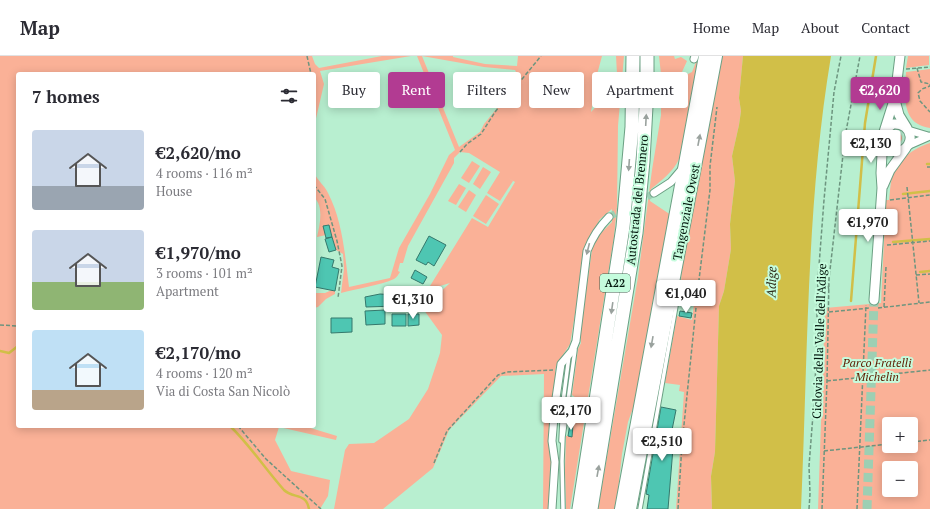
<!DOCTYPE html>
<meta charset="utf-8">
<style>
:root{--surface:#fff;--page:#f2f2f3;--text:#2b2b33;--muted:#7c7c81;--line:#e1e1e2;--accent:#b23b92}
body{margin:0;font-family:"PT Serif",serif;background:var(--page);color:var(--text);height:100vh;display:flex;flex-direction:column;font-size:15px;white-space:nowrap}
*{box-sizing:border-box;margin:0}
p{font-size:13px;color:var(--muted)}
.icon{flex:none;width:22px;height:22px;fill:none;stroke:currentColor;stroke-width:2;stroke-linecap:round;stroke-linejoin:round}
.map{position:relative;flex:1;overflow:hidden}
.drawer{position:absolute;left:16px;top:16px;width:300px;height:356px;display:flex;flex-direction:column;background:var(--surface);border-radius:4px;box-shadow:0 2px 10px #0003}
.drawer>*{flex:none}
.guide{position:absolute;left:328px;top:16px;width:380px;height:36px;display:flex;gap:8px}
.controls{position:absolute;left:882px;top:361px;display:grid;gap:8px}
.controls a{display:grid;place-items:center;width:36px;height:36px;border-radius:4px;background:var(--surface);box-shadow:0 2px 10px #0003;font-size:20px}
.price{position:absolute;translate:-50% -34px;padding:0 9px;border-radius:4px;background:#fff;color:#222;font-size:13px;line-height:26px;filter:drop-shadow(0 1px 2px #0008)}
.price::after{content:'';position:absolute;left:50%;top:24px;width:12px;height:9px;margin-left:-6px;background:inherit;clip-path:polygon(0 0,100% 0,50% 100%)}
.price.on{background:var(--accent);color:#fff}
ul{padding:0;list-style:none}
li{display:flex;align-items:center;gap:12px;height:100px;padding:0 16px}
li span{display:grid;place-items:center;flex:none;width:112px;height:80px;border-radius:4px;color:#555}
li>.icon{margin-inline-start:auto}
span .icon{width:48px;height:48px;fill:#fffc;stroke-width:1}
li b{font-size:17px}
h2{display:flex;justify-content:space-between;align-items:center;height:48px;padding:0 16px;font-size:17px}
.chip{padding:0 14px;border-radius:4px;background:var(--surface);box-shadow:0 2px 10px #0003;font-size:14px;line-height:36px}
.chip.on{background:var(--accent);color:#fff}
header{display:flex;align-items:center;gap:24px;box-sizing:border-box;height:56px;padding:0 20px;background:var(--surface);border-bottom:1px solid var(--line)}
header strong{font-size:19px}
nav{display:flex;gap:22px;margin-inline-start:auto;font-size:14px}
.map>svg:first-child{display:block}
.green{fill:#fab197;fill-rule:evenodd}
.water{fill:#d1bf48}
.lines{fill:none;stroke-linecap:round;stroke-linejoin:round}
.stream{stroke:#d1bf48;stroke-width:2.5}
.building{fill:#4ec6b2;stroke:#35786c}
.minor-tunnel{stroke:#9dcfb3;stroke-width:7;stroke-dasharray:7 3.5;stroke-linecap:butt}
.tertiary-tunnel{stroke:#9dcfb3;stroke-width:9;stroke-dasharray:9 4.5;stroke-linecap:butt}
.service-casing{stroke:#6ca084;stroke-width:5.5}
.minor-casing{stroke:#6ca084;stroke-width:9}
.tertiary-casing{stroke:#6ca084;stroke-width:11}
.trunk-casing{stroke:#6ca084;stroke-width:14}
.motorway-casing{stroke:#6ca084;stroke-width:15}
.path{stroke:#6d957f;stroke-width:1.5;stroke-dasharray:4 2;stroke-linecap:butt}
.service{stroke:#fff;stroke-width:3.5}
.minor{stroke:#fff;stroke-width:7}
.tertiary{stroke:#fff;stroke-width:9}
.trunk{stroke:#fff;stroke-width:12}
.motorway{stroke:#fff;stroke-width:13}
.oneway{fill:#9aa29e}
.labels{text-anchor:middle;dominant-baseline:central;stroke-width:4;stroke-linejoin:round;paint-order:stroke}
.shield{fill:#c5fcdd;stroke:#3d5c4b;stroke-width:1}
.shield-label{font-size:11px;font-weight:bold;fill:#03170d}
.street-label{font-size:12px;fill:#03170d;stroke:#c5fcdd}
.park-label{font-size:12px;font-style:italic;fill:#5e1d02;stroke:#c5fcdd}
.water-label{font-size:13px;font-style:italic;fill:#2f2c18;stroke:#c5fcdd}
</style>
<header>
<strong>Map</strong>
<nav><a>Home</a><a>Map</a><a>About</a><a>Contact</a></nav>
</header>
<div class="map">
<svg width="930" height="453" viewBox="0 0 930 453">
<rect width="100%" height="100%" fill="#b8efd0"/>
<path class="green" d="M0,0H312L315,8L319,12L382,0H411L320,15L324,28L314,71V18H18V370H304L337,380L336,384L279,371L275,384L291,415L330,424L328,440L320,453H0Z
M417,0H453V1L485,8L517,10L518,0H602L595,26V33L591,56L611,35L617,18L616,0H624L618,70L617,150L614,181L570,453H566L565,414L566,380H572L576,342L572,339L578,293L581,287L580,276L592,194L597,181L612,166V153L600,163L587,186L570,288L556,310L555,316L557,317L548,384L553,404L549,453H543L544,318L501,320L449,374L433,412L383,453H334L345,394L349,388L374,387L409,363L428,333L440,297L442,279L421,250L437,239L450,227L440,230H430L472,162L488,171L515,126L508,122L513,125L500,145L487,137L500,116L469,97L460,96L454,102V107L408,190L403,207H400L398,215L400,216C398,219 397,221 394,223C381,229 355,233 341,237L344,213L343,198L336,194L329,169L323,170L326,179L317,181C320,168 324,151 314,141V117C318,125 325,130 328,137C343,166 345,200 349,231L390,222L399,192L430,138L449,99L455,94ZM422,0L484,11L515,14L520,24L484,68L480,76L459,91Z
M659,0H674L675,3L681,1L687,5L682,16L684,20L692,16L696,6L699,7L679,103C673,116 662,124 651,133L650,145L671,159L637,341L628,366L622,398L616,453H598L638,221L652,114L661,59V18Z
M719,0H743L739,42L741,55L739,69L732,100L735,125L730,168L731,193L724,235L719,250L715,396L711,420L712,453H676L684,336L679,335L680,329L665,327L677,260L692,264L695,240L684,237L685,231L681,229L682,201Z
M908,0H929V9L906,12Z
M930,13V72C900,68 905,38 906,16Z
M890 82a6 6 0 1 1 12 0a6 6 0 1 1-12 0Z
M930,87V453H818L825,252L881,247L886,144H889C890,136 890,129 892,122C896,104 914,92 930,87ZM889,368H911V390H889ZM889,412H911V434H889Z
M472,105L480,110L469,127L461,122Z
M483,111L491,116L480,133L473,128Z
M459,128L466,132L456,149L448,145Z
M469,134L476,139L466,156L458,151Z
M486,139L499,148L486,168L473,160Z
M332,234L335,235V238L326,243L318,251L314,252V237H325Z"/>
<path class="water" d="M743,0H831C806,150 808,302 801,453H712L711,420L715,396L719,250L724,235L731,193L730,168L735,125L732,100L739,69L741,55L739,42Z"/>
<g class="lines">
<path class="stream" d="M927,108H930
M903,138L930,135
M893,186L930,183
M920,216L930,215
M851,245L865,67L876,0
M0,295L9,297L18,290
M230,370C250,389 265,413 284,434C293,443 306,436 309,453"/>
</g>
<path class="building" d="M329,169L332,181L326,182L323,170Z
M429,180L446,189L434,210L428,206L426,209L416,204Z
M332,181L336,194L329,196L325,183Z
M321,201L334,204L332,211L339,213L335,235L315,231Z
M415,214L427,221L423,228L411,222Z
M380,238L412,240L411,247L398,248L397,250L366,251L365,241Z
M385,254V268L366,269L365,255Z
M680,255L692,257L691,262L679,260Z
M392,258H406V270H392Z
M408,258H419V269L408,270Z
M331,262H352V276L331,277Z
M561,341L576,343L575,352L560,350Z
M661,351L676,354L671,379L674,380L668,453H647L649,439L646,438Z
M570,368L573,369L572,381L568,380Z"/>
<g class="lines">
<path class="minor-tunnel" d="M638,146L654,137
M609,161L625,152"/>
<path class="tertiary-tunnel" d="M867,453L874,244"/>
<g class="service-casing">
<path id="service" d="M679,233L698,237
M561,385L563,346L569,300
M563,453L562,405L563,381L575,294
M640,453L679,233"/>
</g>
<g class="minor-casing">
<path id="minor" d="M694,3L695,0
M908,74L928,80
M907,90L930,80
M654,137L671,126L682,113
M552,453L555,406L552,385L555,349L561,308L572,295L576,285L587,195C592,182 599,171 609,161"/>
</g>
<g class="tertiary-casing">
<path id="tertiary" d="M895,44L899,59L907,72
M883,84L888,93L897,96C917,92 913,66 893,68L885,74
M883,130L890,114L906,92
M874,244L882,132L881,117L883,79L895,41L900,0"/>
</g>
<g class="trunk-casing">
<path id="trunk" d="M621,453L705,0
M630,453L716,0"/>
</g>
<g class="motorway-casing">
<path id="motorway" d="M579,453L623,171L632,71L633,0
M591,453L636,177L643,105L647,32V0"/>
</g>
<path class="path" d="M307,0L311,18
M917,12L921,26L930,28V30L922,33L918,37L920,45L930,56
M906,13L930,11
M314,28V34
M460,96L467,88L481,78L495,56L541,0
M927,111H930
M314,129L325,143L337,185L342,210L338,242
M907,131L919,247
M890,144L930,139
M887,189L930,185
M820,207L829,234
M916,219L930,218
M698,232L710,134V110L717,51
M884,251L886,211
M878,252L930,246
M829,256L870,252
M0,269L18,270
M827,325L930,314
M238,370L266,403L321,453
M911,386L930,384
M824,395L889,388
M434,407L447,375L498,319L507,316L553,314
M678,453L682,388L697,242
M809,453L810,438L809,410L815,333L818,223L824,144L834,36L841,0
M822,453L827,325L829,223L845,81L860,0
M857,453L866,249"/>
<use href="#service" class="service"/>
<use href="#minor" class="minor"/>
<use href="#tertiary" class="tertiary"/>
<use href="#trunk" class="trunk"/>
<use href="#motorway" class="motorway"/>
</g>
<defs><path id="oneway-solid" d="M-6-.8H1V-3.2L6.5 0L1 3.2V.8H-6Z"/></defs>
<g class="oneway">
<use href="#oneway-solid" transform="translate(646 64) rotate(-87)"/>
<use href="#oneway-solid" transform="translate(699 84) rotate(-79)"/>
<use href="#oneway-solid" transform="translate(629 109) rotate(94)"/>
<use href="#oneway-solid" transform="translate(588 193) rotate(104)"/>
<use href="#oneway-solid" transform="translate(612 252) rotate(98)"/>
<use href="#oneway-solid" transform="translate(652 286) rotate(100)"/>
<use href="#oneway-solid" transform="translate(598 415) rotate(-80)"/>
</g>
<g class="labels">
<rect class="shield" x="600" y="218" width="30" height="18" rx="3"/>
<g class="shield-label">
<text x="615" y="227">A22</text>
</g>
<g class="street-label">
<text transform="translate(637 144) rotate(-84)">Autostrada del Brennero</text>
<text transform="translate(686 156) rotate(-79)">Tangenziale Ovest</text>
<text transform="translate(819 285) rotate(-88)">Ciclovia della Valle dell'Adige</text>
</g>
<g class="park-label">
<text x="877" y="306">Parco Fratelli<tspan x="877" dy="14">Michelin</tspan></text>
</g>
<g class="water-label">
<text transform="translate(771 226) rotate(-88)">Adige</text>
</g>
</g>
</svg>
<div class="controls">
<a>+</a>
<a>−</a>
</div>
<b class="price on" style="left:880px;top:55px">€2,620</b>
<b class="price" style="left:871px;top:108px">€2,130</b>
<b class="price" style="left:868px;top:187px">€1,970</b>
<b class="price" style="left:686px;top:258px">€1,040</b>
<b class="price" style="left:413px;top:264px">€1,310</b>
<b class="price" style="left:571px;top:375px">€2,170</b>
<b class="price" style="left:662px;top:406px">€2,510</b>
<div class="guide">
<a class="chip">Buy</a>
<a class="chip on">Rent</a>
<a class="chip">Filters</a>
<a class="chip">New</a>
<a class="chip">Apartment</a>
</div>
<section class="drawer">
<h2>7 homes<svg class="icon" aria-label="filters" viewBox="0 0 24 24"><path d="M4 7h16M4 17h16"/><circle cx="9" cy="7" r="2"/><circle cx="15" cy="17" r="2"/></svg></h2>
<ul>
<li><span style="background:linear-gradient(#c9d6e8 70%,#9aa5b1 0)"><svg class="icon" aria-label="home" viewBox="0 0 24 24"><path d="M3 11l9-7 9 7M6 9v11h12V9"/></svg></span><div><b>€2,620/mo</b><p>4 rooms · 116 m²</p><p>House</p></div></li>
<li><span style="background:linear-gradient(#c9d6e8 65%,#8fb573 0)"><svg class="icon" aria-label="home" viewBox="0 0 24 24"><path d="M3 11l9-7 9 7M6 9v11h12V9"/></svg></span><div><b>€1,970/mo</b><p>3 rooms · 101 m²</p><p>Apartment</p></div></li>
<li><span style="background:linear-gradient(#bfe0f5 75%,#b9a48a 0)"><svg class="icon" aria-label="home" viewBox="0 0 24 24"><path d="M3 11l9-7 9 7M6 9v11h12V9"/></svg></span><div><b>€2,170/mo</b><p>4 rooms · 120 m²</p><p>Via di Costa San Nicolò</p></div></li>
</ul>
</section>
</div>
